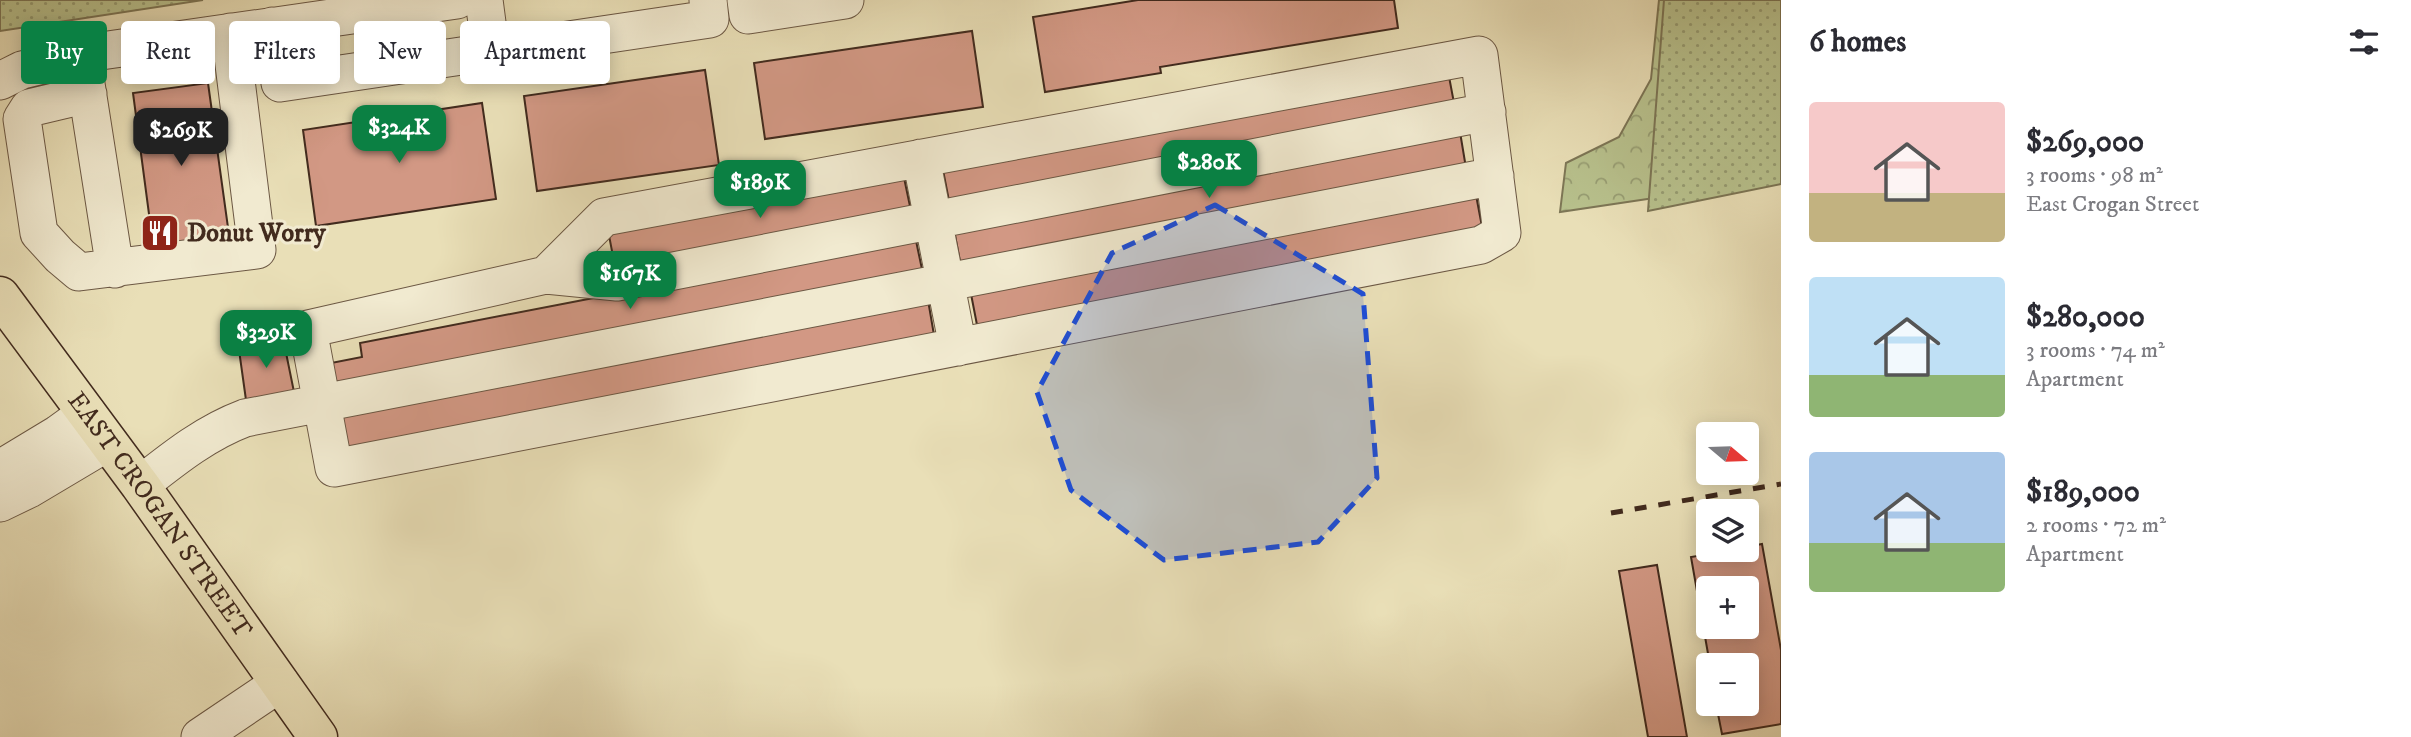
<!DOCTYPE html>
<meta charset="utf-8">
<style>
:root{--surface:#fff;--page:#f2f2f3;--text:#2b2b33;--muted:#7c7c81;--accent:#0b8043}
body{margin:0;font-family:"IM FELL DW Pica",serif;background:var(--page);color:var(--text);height:100vh;display:flex;flex-direction:column;font-size:26px;white-space:nowrap}
*{box-sizing:border-box;margin:0}
p{font-size:23px;color:var(--muted)}
.icon{flex:none;width:38px;height:38px;fill:none;stroke:currentColor;stroke-width:2;stroke-linecap:round;stroke-linejoin:round}
.map{position:relative;flex:1;overflow:hidden}
.side{display:flex;flex-direction:column;background:var(--surface);width:630px}
.side>*{flex:none}
.top-card{position:absolute;left:21px;top:21px;width:665px;height:63px;display:flex;gap:14px}
.needle{width:46px;rotate:109deg}
.fabs{position:absolute;left:1696px;top:422px;display:grid;gap:14px}
.fabs a{display:grid;place-items:center;width:63px;height:63px;border-radius:7px;background:var(--surface);box-shadow:0 4px 18px #0003;font-size:35px}
.price{position:absolute;translate:-50% -60px;padding:0 16px;border-radius:14px;background:var(--accent);color:#fff;font-size:23px;line-height:46px;filter:drop-shadow(0 2px 4px #0008)}
.price::after{content:'';position:absolute;left:50%;top:42px;width:21px;height:16px;margin-left:-10px;background:inherit;clip-path:polygon(0 0,100% 0,50% 100%)}
.price.on{background:#222;color:#fff}
ul{padding:0;list-style:none}
li{display:flex;align-items:center;gap:21px;height:175px;padding:0 28px}
li span{display:grid;place-items:center;flex:none;width:196px;height:140px;border-radius:7px;color:#555}
li>.icon{margin-inline-start:auto}
span .icon{width:84px;height:84px;fill:#fffc;stroke-width:1}
li b{font-size:30px}
h2{display:flex;justify-content:space-between;align-items:center;height:84px;padding:0 28px;font-size:30px}
.chip{padding:0 24px;border-radius:7px;background:var(--surface);box-shadow:0 4px 18px #0003;font-size:24px;line-height:63px}
.chip.on{background:var(--accent);color:#fff}
main{display:flex;flex:1;min-height:0}
.map>svg:first-child{display:block}
.forest{fill:url(#forest-crowns);stroke:#7d7656;stroke-width:2}
.park{fill:url(#park-dots);stroke:#7d7656;stroke-width:2}
.building{fill:#d29884;stroke:#422b1e;stroke-width:2;fill-rule:evenodd}
.lines{fill:none;stroke-linecap:round;stroke-linejoin:round}
.minor-casing{stroke:#6c5844;stroke-width:39}
.major-casing{stroke:#422b1e;stroke-width:41}
.minor{stroke:#f1ead0;stroke-width:37}
.major{stroke:#e9dfb7;stroke-width:38}
.rail{stroke:#422b1e;stroke-width:5;stroke-dasharray:12 12;stroke-linecap:butt}
.marked{fill:#1d4ed8;fill-opacity:0.2;stroke:#1d4ed8;stroke-width:5;stroke-dasharray:14 9;stroke-linejoin:round}
.labels{text-anchor:middle;dominant-baseline:central;stroke-width:6;stroke-linejoin:round;paint-order:stroke}
.poi-label{font-size:26px;font-weight:bold;fill:#422b1e;stroke:#f1ead0;text-anchor:start}
.street-label{font-size:26px;fill:#422b1e;stroke:#f1ead0}
</style>
<main>
<div class="map">
<svg width="1781" height="737" viewBox="0 0 1781 737">
<defs>
<pattern id="forest-crowns" width="20" height="18" patternUnits="userSpaceOnUse" patternTransform="scale(1.75)"><rect width="20" height="18" fill="#b8c18d"/><path d="M2 6a3 3 0 1 1 6 0M12 15a3 3 0 1 1 6 0" fill="none" stroke="#979d73"/></pattern>
<pattern id="park-dots" width="8" height="8" patternUnits="userSpaceOnUse" patternTransform="scale(1.75)"><rect width="8" height="8" fill="#b8c18d"/><path d="M2 2h.1M6 6h.1" fill="none" stroke="#979d73" stroke-width="1.8" stroke-linecap="round"/></pattern>
</defs>
<rect width="100%" height="100%" fill="#e9dfb7"/>
<filter id="stains"><feTurbulence type="fractalNoise" baseFrequency=".00286" numOctaves="4"/><feColorMatrix values="0 0 0 0 .2 0 0 0 0 .09 0 0 0 0 .02 0 0 0 .5 -.17"/></filter>
<radialGradient id="worn" r=".72"><stop offset=".6" stop-color="#630" stop-opacity="0"/><stop offset="1" stop-color="#630" stop-opacity=".3"/></radialGradient>
<path class="forest" d="M1659,0H1781V179L1560,212L1566,163L1619,137L1651,79Z"/>
<path class="park" d="M0,0H203L0,31Z
M1664,0H1781V184L1648,211Z"/>
<path class="building" d="M1138,0H1394L1398,28L1160,67L1161,73L1045,92L1033,17Z
M972,31L983,107L765,139L754,63Z
M1447,66L1454,103L949,201L942,165Z
M705,70L719,165L537,191L524,96Z
M208,83L230,242L154,252L133,93Z
M482,103L496,199L316,226L303,130Z
M1460,132L1466,168L961,267L954,230Z
M903,173L911,211L615,267L608,230Z
M1476,195L1483,232L978,330L971,294Z
M915,236L923,274L330,388L326,364L362,357L360,343Z
M928,300L934,335L345,450L338,415Z
M283,338L294,392L246,400L239,350Z
M1762,544L1781,650V724L1722,734L1716,704H1746V665H1710L1691,557L1733,550H1746V547ZM1708,588H1746V626H1708Z
M1657,565L1687,737H1648L1619,571Z"/>
<g class="lines">
<g class="minor-casing">
<path id="minor" d="M484,0L491,53
M746,0L748,15L845,0
M272,26L280,83L710,19L708,0
M1479,55L1502,233L1481,245L334,468L308,329L546,275L604,217Z
M84,71L115,269
M0,81L22,70L101,51L457,0
M88,94L29,108L22,119L39,233L60,256L79,272L257,250L230,32
M921,158L958,347
M546,275L617,282L1487,112
M0,469L58,434L87,413
M140,485C173,459 205,433 245,418L1495,176
M0,503L29,489L108,442
M200,737L280,683"/>
</g>
<g class="major-casing">
<g id="major">
<path id="s1" d="M0,296L140,485L318,737"/>
</g>
</g>
<use href="#minor" class="minor"/>
<use href="#major" class="major"/>
<path class="rail" d="M1611,513L1781,484"/>
</g>
<path class="marked" d="M1215,205L1363,294L1377,478L1318,542L1164,560L1071,490L1037,392L1112,253Z"/>
<defs>
<g id="restaurant-square" transform="scale(2.0125)"><rect x="-9" y="-9" width="18" height="18" rx="4" fill="#8f2418" stroke="#f1ead0"/><path d="M-5-6h1v4h1v-4h1v4h1v-4h1v5L-1.5 .5V6h-2V.5L-5-1ZM5-6V6H3V1.5H1.5Q1.5-4 5-6Z" fill="#fff"/></g>
</defs>
<g fill-rule="evenodd">
<use href="#restaurant-square" x="160" y="233"/>
</g>
<g class="labels">
<g class="poi-label">
<text x="187" y="233">Donut Worry</text>
</g>
<g class="street-label">
<text stroke="none"><textPath href="#s1" startOffset="271">EAST CROGAN STREET</textPath></text>
</g>
</g>
<rect width="100%" height="100%" filter="url(#stains)"/>
<rect width="100%" height="100%" fill="url(#worn)"/>
</svg>
<div class="fabs">
<a><svg class="needle" viewBox="-14 -14 28 28"><path d="M0-13l5 13h-10z" fill="#e53935"/><path d="M0 13l5-13h-10z" fill="#7c7c81"/></svg></a>
<a><svg class="icon" aria-label="layers" viewBox="0 0 24 24"><path d="M12 4l9 5-9 5-9-5zM3 14l9 5 9-5"/></svg></a>
<a>+</a>
<a>−</a>
</div>
<b class="price" style="left:399px;top:165px">$324K</b>
<b class="price on" style="left:181px;top:168px">$269K</b>
<b class="price" style="left:1209px;top:200px">$280K</b>
<b class="price" style="left:760px;top:220px">$189K</b>
<b class="price" style="left:630px;top:311px">$167K</b>
<b class="price" style="left:266px;top:370px">$329K</b>
<div class="top-card">
<a class="chip on">Buy</a>
<a class="chip">Rent</a>
<a class="chip">Filters</a>
<a class="chip">New</a>
<a class="chip">Apartment</a>
</div>
</div>
<section class="side">
<h2>6 homes<svg class="icon" aria-label="filters" viewBox="0 0 24 24"><path d="M4 7h16M4 17h16"/><circle cx="9" cy="7" r="2"/><circle cx="15" cy="17" r="2"/></svg></h2>
<ul>
<li><span style="background:linear-gradient(#f6c9c9 65%,#c2b280 0)"><svg class="icon" aria-label="home" viewBox="0 0 24 24"><path d="M3 11l9-7 9 7M6 9v11h12V9"/></svg></span><div><b>$269,000</b><p>3 rooms · 98 m²</p><p>East Crogan Street</p></div></li>
<li><span style="background:linear-gradient(#bfe0f5 70%,#8fb573 0)"><svg class="icon" aria-label="home" viewBox="0 0 24 24"><path d="M3 11l9-7 9 7M6 9v11h12V9"/></svg></span><div><b>$280,000</b><p>3 rooms · 74 m²</p><p>Apartment</p></div></li>
<li><span style="background:linear-gradient(#a9c7e8 65%,#8fb573 0)"><svg class="icon" aria-label="home" viewBox="0 0 24 24"><path d="M3 11l9-7 9 7M6 9v11h12V9"/></svg></span><div><b>$189,000</b><p>2 rooms · 72 m²</p><p>Apartment</p></div></li>
</ul>
</section>
</main>
